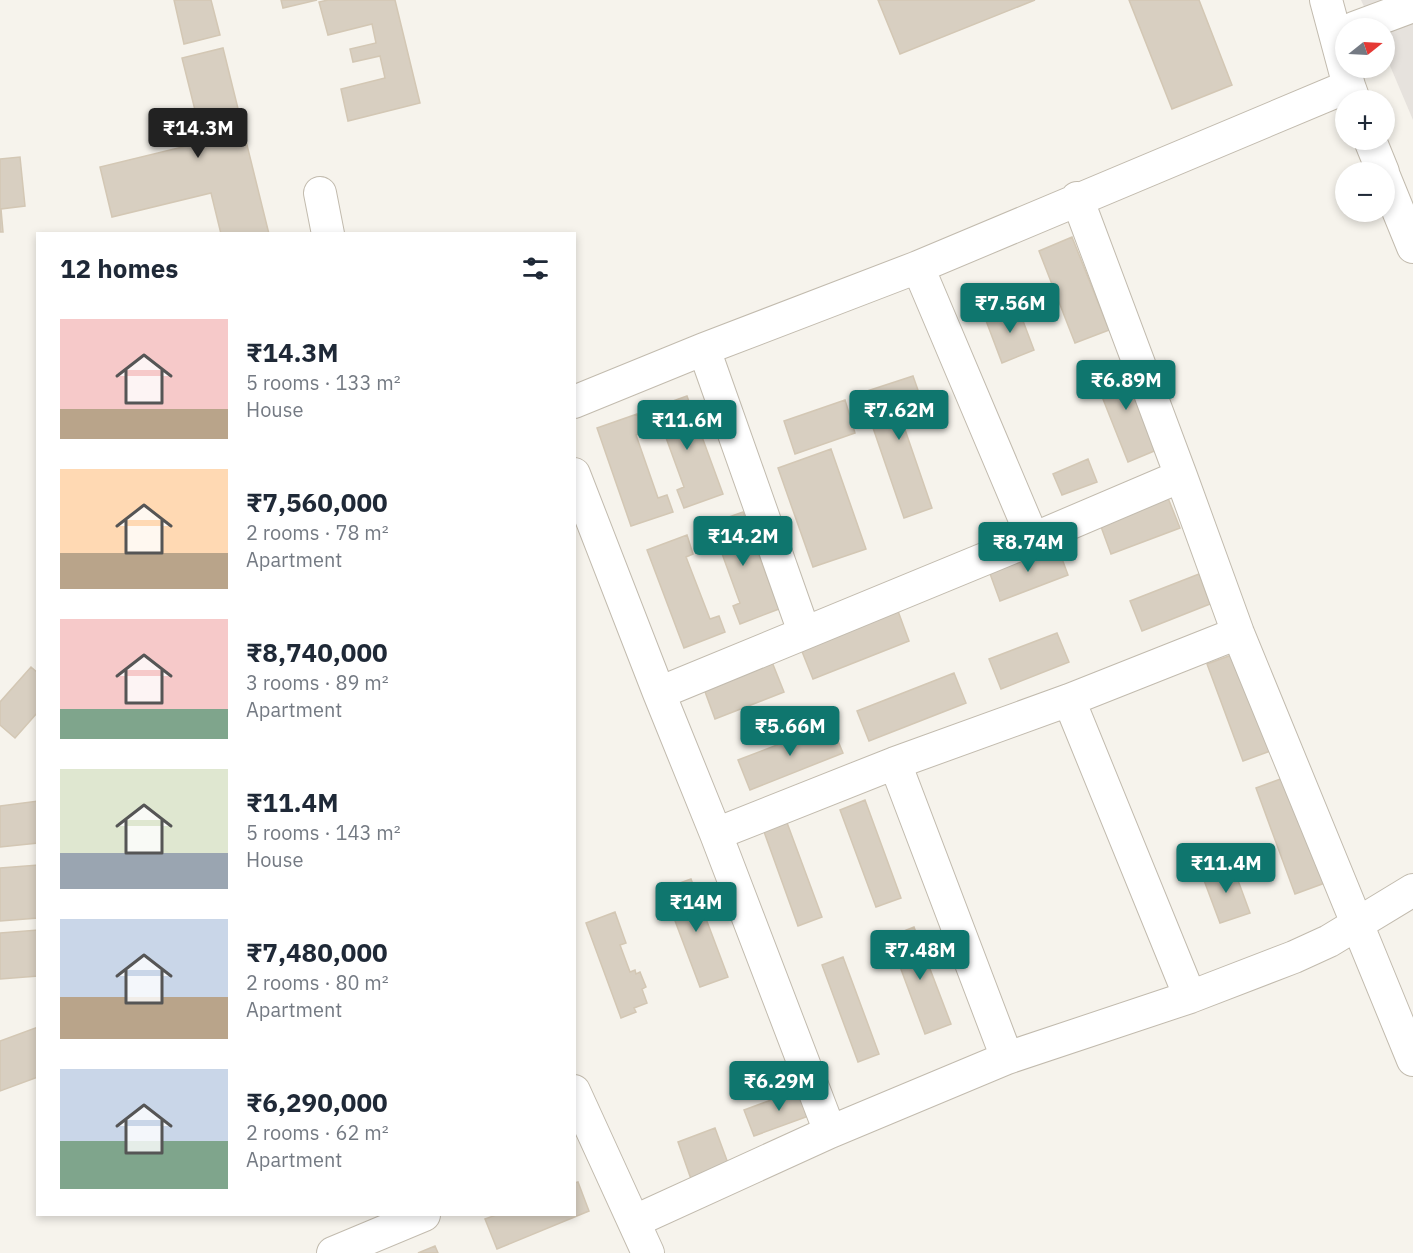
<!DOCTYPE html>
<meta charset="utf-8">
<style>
:root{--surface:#fff;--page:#f6f6f7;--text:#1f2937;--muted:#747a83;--accent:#0f766e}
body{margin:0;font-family:"IBM Plex Sans",sans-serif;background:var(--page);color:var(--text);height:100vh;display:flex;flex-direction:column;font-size:22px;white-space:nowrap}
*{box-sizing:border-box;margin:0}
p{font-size:20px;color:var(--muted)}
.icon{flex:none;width:33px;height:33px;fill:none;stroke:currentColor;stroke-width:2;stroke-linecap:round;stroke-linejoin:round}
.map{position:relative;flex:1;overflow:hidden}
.panel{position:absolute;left:36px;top:232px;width:540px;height:984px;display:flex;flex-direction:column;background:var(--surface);border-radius:0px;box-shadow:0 3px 9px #0003}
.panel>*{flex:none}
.needle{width:39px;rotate:72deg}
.fabs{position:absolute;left:1335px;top:18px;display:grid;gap:12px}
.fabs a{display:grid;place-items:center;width:60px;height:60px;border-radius:50%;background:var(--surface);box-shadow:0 3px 9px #0003;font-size:30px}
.price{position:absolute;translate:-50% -51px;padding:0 14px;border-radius:6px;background:var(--accent);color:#fff;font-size:20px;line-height:39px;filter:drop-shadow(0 2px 3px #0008)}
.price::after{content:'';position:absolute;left:50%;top:36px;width:18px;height:14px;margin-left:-9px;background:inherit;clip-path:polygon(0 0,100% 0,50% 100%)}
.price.selected{background:#222;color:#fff}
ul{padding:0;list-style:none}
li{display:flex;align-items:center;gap:18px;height:150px;padding:0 24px}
li span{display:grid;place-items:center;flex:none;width:168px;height:120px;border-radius:0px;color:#555}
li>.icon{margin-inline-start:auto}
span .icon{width:72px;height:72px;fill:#fffc;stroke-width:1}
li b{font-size:26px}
h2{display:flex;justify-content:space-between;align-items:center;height:72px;padding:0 24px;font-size:26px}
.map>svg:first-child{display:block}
.industrial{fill:#e6e2dd}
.building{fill:#d8cfc1;stroke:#d3c7b4;stroke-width:1.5}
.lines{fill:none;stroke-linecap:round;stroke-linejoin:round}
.minor-casing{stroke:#c2bbae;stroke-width:34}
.minor{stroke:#fff;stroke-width:32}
</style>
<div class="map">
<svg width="1413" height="1253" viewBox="0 0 1413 1253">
<rect width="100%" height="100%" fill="#f6f3ec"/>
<path class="industrial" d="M1361,0H1413V120L1385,54L1384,28H1374Z"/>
<path class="building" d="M174,0H211L220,35L184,44Z
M281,0H317L283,8Z
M328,0H395L420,103L348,121L341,89L385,78L380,56L353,62L350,49L376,43L372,24L328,35L319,2Z
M878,0H1035L900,54Z
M1129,0H1199L1232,85L1172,109Z
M223,48L269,234H221L211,193L112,217L100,167L203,142L182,58Z
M20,157L25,206L1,209L3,232H0V159Z
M1072,237L1109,330L1075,343L1039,251Z
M1017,305L1034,350L1002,363L985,318Z
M1124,361L1159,449L1128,462L1093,374Z
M913,376L925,410L901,418L932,508L904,518L861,393Z
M687,396L723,494L684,508L677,490L684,487L661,424L651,428L645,411Z
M845,400L855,433L795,454L784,421Z
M637,414L643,433L636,435L658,498L667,495L673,512L631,526L597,428Z
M831,449L866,549L813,567L778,468Z
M1088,459L1097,482L1062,495L1053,474Z
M1168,498L1180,528L1111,554L1100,524Z
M743,512L779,609L740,624L733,606L740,603L717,540L707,544L701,527Z
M687,535L693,554L686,557L710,619L719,616L725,632L684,648L647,550Z
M1057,545L1068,575L1000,601L989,571Z
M1199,574L1210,604L1142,631L1130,601Z
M898,611L909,641L813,679L801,649Z
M1057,633L1069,662L1001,689L989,659Z
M1237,653L1273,750L1243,761L1207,664Z
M772,662L784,692L715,719L704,689Z
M31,667L38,673V712L15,738L0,725V702Z
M954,673L966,703L869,741L857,711Z
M831,724L843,753L750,790L738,760Z
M1286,777L1325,883L1295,894L1256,788Z
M865,800L901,898L876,907L840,810Z
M38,801V843L0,847V806Z
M786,820L822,917L798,926L763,829Z
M1232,864L1250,913L1220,923L1202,875Z
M38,865V918L0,921V868Z
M691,879L728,977L700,987L663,889Z
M615,912L626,943L620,945L630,972L635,970L636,974L640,972L646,987L642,989L647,1003L634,1008L636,1012L621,1018L586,923Z
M914,927L951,1024L925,1034L889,937Z
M38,930V976L0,979V933Z
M843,957L879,1054L858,1062L822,965Z
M38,1027V1077L0,1091V1041Z
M804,1088L814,1114L754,1136L744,1110Z
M715,1128L729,1166L691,1179L678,1142Z
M578,1182L589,1211L497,1249L485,1219L496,1215H574V1183Z
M435,1246L438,1253H418Z"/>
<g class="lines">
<g class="minor-casing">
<path id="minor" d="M1326,0L1349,86L1354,100
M1354,28L1413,6
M1370,140L1383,172
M1384,176L1413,247
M320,193L328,234
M1077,198L1181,476L1238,633L1413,1060
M918,267L1033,539
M704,349L804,632
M574,402L704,349L918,267L1349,86
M574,474L659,693L716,834L830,1132
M659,693L1033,539L1181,476
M1069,700L1190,997
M895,763L1007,1058
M716,834L895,763L1069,700L1238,633
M574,1091L648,1253
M635,1221L830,1132L1007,1058L1190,997L1294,957L1329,941L1413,890
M333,1253L424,1215"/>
</g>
<use href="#minor" class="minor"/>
</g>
</svg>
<div class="fabs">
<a><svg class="needle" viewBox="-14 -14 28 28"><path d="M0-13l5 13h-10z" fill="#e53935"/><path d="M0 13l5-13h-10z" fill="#747a83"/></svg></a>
<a>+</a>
<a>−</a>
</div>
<b class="price selected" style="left:198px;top:159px">₹14.3M</b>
<b class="price" style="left:1010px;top:334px">₹7.56M</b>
<b class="price" style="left:1126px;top:411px">₹6.89M</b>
<b class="price" style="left:899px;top:441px">₹7.62M</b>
<b class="price" style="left:687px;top:451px">₹11.6M</b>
<b class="price" style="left:743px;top:567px">₹14.2M</b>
<b class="price" style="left:1028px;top:573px">₹8.74M</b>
<b class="price" style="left:790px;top:757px">₹5.66M</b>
<b class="price" style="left:1226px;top:894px">₹11.4M</b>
<b class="price" style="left:696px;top:933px">₹14M</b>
<b class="price" style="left:920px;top:981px">₹7.48M</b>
<b class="price" style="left:779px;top:1112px">₹6.29M</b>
<section class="panel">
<h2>12 homes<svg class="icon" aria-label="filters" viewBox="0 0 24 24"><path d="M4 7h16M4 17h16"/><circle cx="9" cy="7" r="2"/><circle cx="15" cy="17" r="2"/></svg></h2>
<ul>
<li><span style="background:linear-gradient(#f6c9c9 75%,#b9a48a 0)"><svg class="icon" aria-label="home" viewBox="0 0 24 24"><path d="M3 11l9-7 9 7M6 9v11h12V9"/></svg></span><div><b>₹14.3M</b><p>5 rooms · 133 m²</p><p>House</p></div></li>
<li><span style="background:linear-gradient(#ffd9b3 70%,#b9a48a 0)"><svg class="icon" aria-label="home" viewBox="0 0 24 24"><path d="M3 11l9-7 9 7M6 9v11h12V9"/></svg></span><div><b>₹7,560,000</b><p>2 rooms · 78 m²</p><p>Apartment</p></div></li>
<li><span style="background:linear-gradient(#f6c9c9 75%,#7fa58c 0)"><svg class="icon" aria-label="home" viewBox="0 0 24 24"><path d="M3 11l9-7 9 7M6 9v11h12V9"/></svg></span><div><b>₹8,740,000</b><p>3 rooms · 89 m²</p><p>Apartment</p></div></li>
<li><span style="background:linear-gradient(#dfe7d0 70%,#9aa5b1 0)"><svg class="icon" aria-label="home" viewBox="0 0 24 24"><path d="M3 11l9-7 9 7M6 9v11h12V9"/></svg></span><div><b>₹11.4M</b><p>5 rooms · 143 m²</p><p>House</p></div></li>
<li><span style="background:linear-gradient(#c9d6e8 65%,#b9a48a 0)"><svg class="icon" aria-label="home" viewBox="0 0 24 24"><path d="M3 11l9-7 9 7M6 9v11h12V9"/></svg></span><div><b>₹7,480,000</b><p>2 rooms · 80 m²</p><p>Apartment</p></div></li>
<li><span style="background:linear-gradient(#c9d6e8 60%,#7fa58c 0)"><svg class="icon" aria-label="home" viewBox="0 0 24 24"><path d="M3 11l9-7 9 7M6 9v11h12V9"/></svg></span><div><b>₹6,290,000</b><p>2 rooms · 62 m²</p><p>Apartment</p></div></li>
</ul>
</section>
</div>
